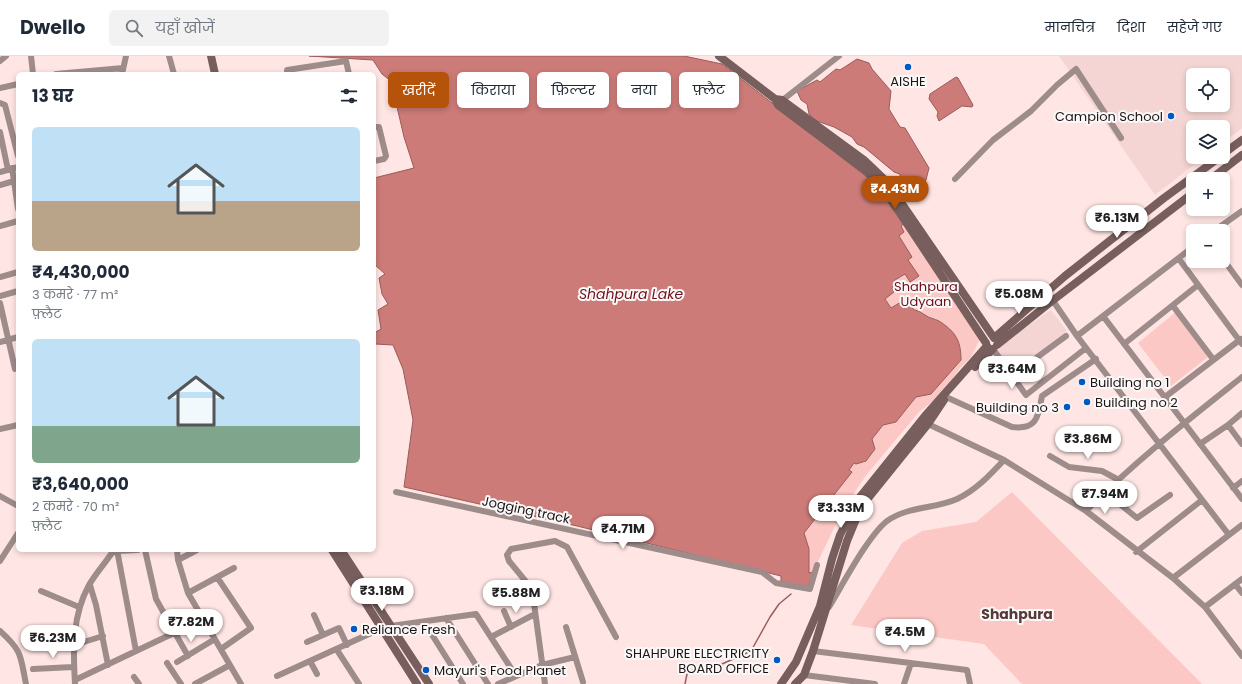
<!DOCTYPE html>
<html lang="hi">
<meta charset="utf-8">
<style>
:root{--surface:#fff;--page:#f2f2f3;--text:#1f2937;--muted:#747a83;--line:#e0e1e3;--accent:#b45309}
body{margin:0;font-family:Poppins,"Noto Sans Devanagari",sans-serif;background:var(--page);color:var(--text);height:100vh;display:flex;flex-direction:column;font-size:15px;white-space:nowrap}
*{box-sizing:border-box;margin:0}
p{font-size:13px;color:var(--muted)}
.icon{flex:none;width:22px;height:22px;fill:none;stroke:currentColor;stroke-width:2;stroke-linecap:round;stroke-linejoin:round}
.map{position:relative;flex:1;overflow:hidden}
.details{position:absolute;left:16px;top:16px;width:360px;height:480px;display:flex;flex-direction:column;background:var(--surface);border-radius:6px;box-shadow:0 2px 6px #0003}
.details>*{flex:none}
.banner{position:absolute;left:388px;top:16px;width:380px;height:36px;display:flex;gap:8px}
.tools{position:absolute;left:1186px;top:12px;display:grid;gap:8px}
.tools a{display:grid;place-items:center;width:44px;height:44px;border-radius:6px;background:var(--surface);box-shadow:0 2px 6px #0003;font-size:20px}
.price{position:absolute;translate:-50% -34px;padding:0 9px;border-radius:14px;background:#fff;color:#222;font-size:13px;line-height:26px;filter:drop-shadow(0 1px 2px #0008)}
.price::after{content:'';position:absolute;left:50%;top:24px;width:12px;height:9px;margin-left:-6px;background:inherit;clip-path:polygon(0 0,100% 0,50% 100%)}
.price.on{background:var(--accent);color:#fff}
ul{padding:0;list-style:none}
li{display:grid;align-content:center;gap:8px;height:212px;padding:0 16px}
li span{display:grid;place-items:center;height:124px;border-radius:6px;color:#555}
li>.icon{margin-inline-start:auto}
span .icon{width:72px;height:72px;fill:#fffc;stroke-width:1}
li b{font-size:17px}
h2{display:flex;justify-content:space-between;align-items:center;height:48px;padding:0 16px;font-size:17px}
.chip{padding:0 14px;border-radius:6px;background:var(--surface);box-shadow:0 2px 6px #0003;font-size:14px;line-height:36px}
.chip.on{background:var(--accent);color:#fff}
header{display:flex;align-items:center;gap:24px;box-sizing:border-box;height:56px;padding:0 20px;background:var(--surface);border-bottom:1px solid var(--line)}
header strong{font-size:19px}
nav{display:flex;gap:22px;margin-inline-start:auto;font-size:14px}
.search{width:280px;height:36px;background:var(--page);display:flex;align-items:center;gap:10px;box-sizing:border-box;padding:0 14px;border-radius:6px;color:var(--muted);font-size:15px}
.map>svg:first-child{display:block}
.built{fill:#f4d5d3;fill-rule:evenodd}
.green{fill:#fcc8c5}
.water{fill:#cc7b78;stroke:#995c5a}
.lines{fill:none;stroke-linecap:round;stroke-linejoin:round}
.stream{stroke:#995c5a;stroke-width:1.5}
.street{stroke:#9e8c8b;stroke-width:6}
.secondary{stroke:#785f5e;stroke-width:8}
.poi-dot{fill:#0059c2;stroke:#f9f9f9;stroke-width:1.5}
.labels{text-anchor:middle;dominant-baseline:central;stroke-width:4;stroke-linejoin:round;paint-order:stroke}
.poi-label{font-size:13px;fill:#221313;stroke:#f9f9f9;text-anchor:start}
.park-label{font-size:13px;fill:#700c18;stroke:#f9f9f9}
.street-label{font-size:13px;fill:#221313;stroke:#f9f9f9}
.water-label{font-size:14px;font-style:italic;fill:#73101a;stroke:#f9f9f9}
.neighbourhood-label{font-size:14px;font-weight:bold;fill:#5a3837;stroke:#f9f9f9}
</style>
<header>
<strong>Dwello</strong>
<div class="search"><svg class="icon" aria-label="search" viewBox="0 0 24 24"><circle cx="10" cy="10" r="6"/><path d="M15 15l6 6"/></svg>यहाँ खोजें</div>
<nav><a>मानचित्र</a><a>दिशा</a><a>सहेजे गए</a></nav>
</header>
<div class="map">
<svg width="1242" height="628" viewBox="0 0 1242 628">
<rect width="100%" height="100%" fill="#ffe5e3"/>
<path class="built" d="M1059,0H1242V72L1223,87V71H1193V101H1204L1155,139ZM1193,19H1223V49H1193Z
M1051,254L1067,275L1007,320L992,295Z"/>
<path class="green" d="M904,168L980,283L971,301L960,312L943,337L919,356L867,418L843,453L813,516L809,517L804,477L851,416L849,414L854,407L866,405L875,393L872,383L883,369L896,366L916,341L931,338L961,304L939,265L924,259L920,255L904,252L901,246L891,252L885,242L894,225L905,218L910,226L908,204L912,201L899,180L900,170Z
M1176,256L1208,301L1171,330L1138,287Z
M1012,436L1202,628H1022L984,588L851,569L902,487L922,475L976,466Z"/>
<path class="water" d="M309,0H684L722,8L872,125L904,168L901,170L904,176L899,180L912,201L908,204L919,220L910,226L905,218L895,224L897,228L892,232L894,236L885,243L891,252L901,246L904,252L910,248L914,254C920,255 920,256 925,259C929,262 935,263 939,265C956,276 961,285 961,304L931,338L916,341L896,366L883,369L872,383L875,393L866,405L856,408L854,407L849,414L852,416L804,477L809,493V517L813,516L808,531L781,527V520L577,470L404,431L413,364L403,313L393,289L375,288L374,277L381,273L378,254L388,248L382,238L379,222L385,218L374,208V122L414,112L404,81L391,25L382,18L373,4Z
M857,3L869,7L872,13L891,35L889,53L900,71L905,72L929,112L926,124L919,132H901L904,121L900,122V118L894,116L864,91L857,88L852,81L834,71L817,65L809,58L807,48L801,44L797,35L817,24L820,26L836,13L840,14Z
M956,21L958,22L973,49L972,51L962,50L939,65L937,60L938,56L929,43L930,38Z"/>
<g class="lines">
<path class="stream" d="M685,628L687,618L697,611L722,608L751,595L770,561L779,548L791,538"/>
<path class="street" d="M31,0L33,18
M169,0L174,18
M0,5L6,0
M56,18L123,12
M122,18L126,0
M287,18V14L346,5L349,18
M0,32L18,28
M780,46L839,0
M0,47L5,49L18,100
M374,71H379L386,100L384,103L374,105
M0,76L8,114
M0,116L18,111
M955,123L993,84L1031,55L1057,29L1076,13L1121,82
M14,125L18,153
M0,129L14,125L12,112
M0,170L18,165
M1214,175L1242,155
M1179,203L1242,288
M1223,203L1242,229
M0,221L18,216
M1047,236L1077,280L1229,479
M0,240L18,235
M0,247L15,313
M1173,250L1213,303
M1103,260L1242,443
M1077,280L1193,191
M0,286L18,281
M1124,288L1198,229
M993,293L1026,339L1086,292
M1013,319L1066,280
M946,341L1012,371C1037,374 1038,361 1042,340L1096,303
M1165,341L1241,283
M928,368L1004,404L1086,455L1173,522L1205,551L1242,600
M1228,369L1242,388
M0,373L18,369
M1200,388L1228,369L1242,357
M1050,400L1069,411L1102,415L1117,423
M1233,432L1242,425
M396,436L762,516L776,527L810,533L817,509
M1105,436L1137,462L1170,439
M0,440L18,450
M1086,455C1134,406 1188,364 1242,321
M117,494L136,595
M145,494L156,543L188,600
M177,494L178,504L188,537L241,628
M117,495L138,494
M1136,496L1202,444
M178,504L197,494
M0,505L18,477
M217,521L251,572L221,593
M1173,522L1242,469
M1235,528L1242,537
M90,529L96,549L108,609
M41,535L79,551
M188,537L234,512
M829,551C843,528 868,480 887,465C908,450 935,453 957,443C976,434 990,419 1004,404
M1205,551L1242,523
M504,555L511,571
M314,559L323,579
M446,562L488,628
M424,566L463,628
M391,570L476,558L516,620
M566,571L583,626
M0,575C23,596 20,599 26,628
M491,581L535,558
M307,586L339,572L347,589
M74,589L103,580
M337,594L359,628
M813,595L967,614L970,628
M310,605L317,618
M177,606L215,583
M167,607L181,628
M33,613L73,611
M804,619L875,628
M277,620L380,573
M134,621L139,628
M75,624L174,577
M75,628C73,594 72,560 89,529C96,517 106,506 114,494
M195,628L230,609
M498,628L542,609L575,601
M545,628L532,533L509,505L507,499L511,493L555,485L567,491L616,581
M904,628L911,607"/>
<path class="secondary" d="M211,0L215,18
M719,0L775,43L778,49L866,115L882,130L986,287
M775,43L782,44L864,104L887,126L994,282L1065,220L1164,142L1220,101
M1223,98L1242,84
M1211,123L1242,99
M997,289L1052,245L1193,137
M975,311L993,293
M332,494L417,628
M341,494L429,628
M781,628L796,606L820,550L832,503L840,479L860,441L925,360L987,290
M795,628L804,619L813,595L847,485L861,451L928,368L944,344"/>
</g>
<g class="poi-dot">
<circle cx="908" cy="11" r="4"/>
<circle cx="1171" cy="60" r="4"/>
<circle cx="1082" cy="326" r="4"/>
<circle cx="1087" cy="346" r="4"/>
<circle cx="1067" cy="351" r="4"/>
<circle cx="354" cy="573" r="4"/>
<circle cx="777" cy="604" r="4"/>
<circle cx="426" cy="614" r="4"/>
</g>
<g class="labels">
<g class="poi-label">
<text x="908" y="25" text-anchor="middle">AISHE</text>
<text x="1163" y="60" text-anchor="end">Campion School</text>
<text x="1090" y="326">Building no 1</text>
<text x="1095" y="346">Building no 2</text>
<text x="1059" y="351" text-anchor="end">Building no 3</text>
<text x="362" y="573">Reliance Fresh</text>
<text x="769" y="597" text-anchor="end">SHAHPURE ELECTRICITY<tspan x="769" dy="15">BOARD OFFICE</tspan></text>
<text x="434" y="614">Mayuri's Food Planet</text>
</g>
<g class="park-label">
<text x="926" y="230">Shahpura<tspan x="926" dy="15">Udyaan</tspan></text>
</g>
<g class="street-label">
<text transform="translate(526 454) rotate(12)">Jogging track</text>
</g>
<g class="water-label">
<text x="631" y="238">Shahpura Lake</text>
</g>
<g class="neighbourhood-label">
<text x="1017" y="558">Shahpura</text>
</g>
</g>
</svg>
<div class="tools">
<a><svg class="icon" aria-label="locate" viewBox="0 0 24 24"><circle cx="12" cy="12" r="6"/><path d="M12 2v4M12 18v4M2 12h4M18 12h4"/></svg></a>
<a><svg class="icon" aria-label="layers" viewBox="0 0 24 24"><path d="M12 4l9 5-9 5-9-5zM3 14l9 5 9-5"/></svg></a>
<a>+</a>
<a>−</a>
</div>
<b class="price on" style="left:895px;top:154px">₹4.43M</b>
<b class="price" style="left:1117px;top:183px">₹6.13M</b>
<b class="price" style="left:1019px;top:259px">₹5.08M</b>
<b class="price" style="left:1012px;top:334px">₹3.64M</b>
<b class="price" style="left:1088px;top:404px">₹3.86M</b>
<b class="price" style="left:1105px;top:459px">₹7.94M</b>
<b class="price" style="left:841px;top:473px">₹3.33M</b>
<b class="price" style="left:623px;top:494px">₹4.71M</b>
<b class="price" style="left:382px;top:556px">₹3.18M</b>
<b class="price" style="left:516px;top:558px">₹5.88M</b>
<b class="price" style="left:191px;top:587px">₹7.82M</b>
<b class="price" style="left:905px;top:597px">₹4.5M</b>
<b class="price" style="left:53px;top:603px">₹6.23M</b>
<div class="banner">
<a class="chip on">खरीदें</a>
<a class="chip">किराया</a>
<a class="chip">फ़िल्टर</a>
<a class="chip">नया</a>
<a class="chip">फ़्लैट</a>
</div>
<section class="details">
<h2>13 घर<svg class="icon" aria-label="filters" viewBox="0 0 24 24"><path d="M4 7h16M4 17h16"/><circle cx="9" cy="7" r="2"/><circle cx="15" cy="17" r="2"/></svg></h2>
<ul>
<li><span style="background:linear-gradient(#bfe0f5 60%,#b9a48a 0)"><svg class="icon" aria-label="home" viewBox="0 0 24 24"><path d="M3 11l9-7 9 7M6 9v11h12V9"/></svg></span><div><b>₹4,430,000</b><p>3 कमरे · 77 m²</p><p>फ़्लैट</p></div></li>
<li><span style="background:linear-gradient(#bfe0f5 70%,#7fa58c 0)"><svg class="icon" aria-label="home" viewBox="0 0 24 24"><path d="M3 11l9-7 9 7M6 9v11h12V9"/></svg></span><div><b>₹3,640,000</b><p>2 कमरे · 70 m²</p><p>फ़्लैट</p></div></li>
</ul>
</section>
</div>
